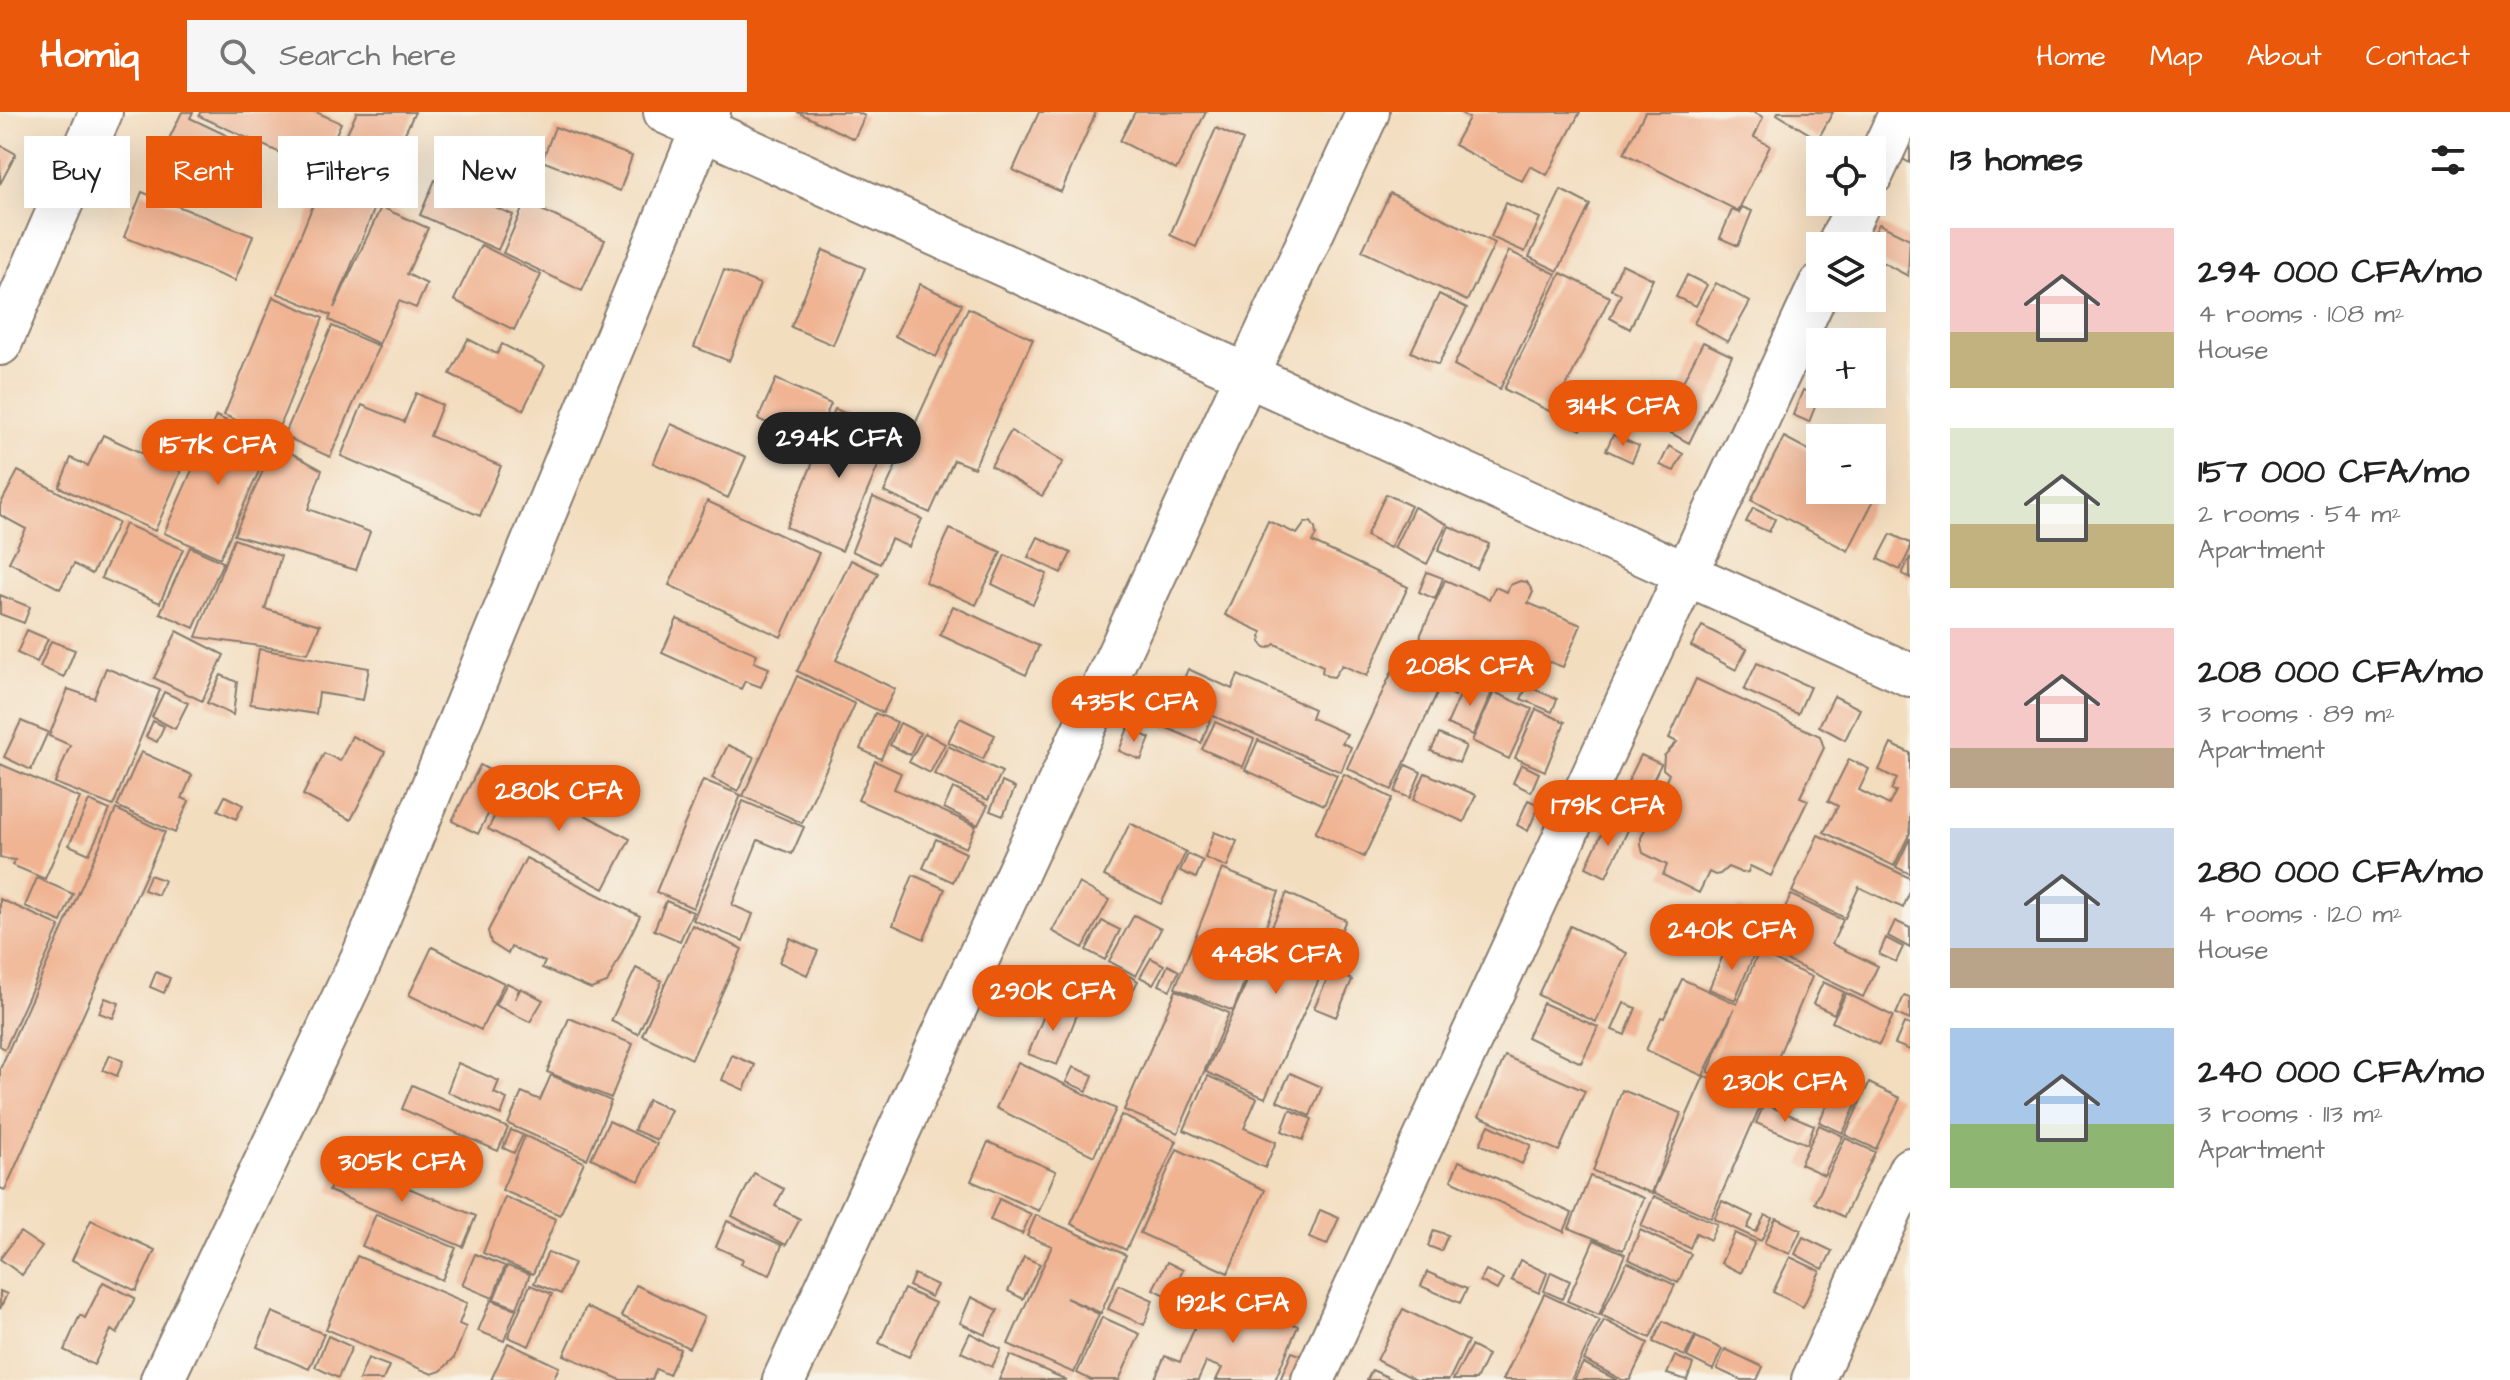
<!DOCTYPE html>
<meta charset="utf-8">
<style>
:root{--surface:#fff;--page:#f6f6f6;--text:#222;--muted:#767676;--accent:#ea580c}
body{margin:0;font-family:"Architects Daughter",sans-serif;background:var(--page);color:var(--text);height:100vh;display:flex;flex-direction:column;font-size:30px;white-space:nowrap}
*{box-sizing:border-box;margin:0}
p{font-size:26px;color:var(--muted)}
.icon{flex:none;width:44px;height:44px;fill:none;stroke:currentColor;stroke-width:2;stroke-linecap:round;stroke-linejoin:round}
.map{position:relative;flex:1;overflow:hidden}
.sheet{display:flex;flex-direction:column;background:var(--surface);width:600px}
.sheet>*{flex:none}
.hud{position:absolute;left:24px;top:24px;width:760px;height:72px;display:flex;gap:16px}
.fabs{position:absolute;left:1806px;top:24px;display:grid;gap:16px}
.fabs a{display:grid;place-items:center;width:80px;height:80px;border-radius:0px;background:var(--surface);box-shadow:0 8px 32px #0002;font-size:40px}
.price{position:absolute;translate:-50% -68px;padding:0 18px;border-radius:28px;background:var(--accent);color:#fff;font-size:26px;line-height:52px;filter:drop-shadow(0 2px 4px #0008)}
.price::after{content:'';position:absolute;left:50%;top:48px;width:24px;height:18px;margin-left:-12px;background:inherit;clip-path:polygon(0 0,100% 0,50% 100%)}
.price.current{background:#222;color:#fff}
ul{padding:0;list-style:none}
li{display:flex;align-items:center;gap:24px;height:200px;padding:0 40px}
li span{display:grid;place-items:center;flex:none;width:224px;height:160px;border-radius:0px;color:#555}
li>.icon{margin-inline-start:auto}
span .icon{width:96px;height:96px;fill:#fffc;stroke-width:1}
li b{font-size:34px}
h2{display:flex;justify-content:space-between;align-items:center;height:96px;padding:0 40px;font-size:34px}
.chip{padding:0 28px;border-radius:0px;background:var(--surface);box-shadow:0 8px 32px #0002;font-size:28px;line-height:72px}
.chip.current{background:var(--accent);color:#fff}
header{display:flex;align-items:center;gap:48px;box-sizing:border-box;height:112px;padding:0 40px;background:var(--accent);color:#fff}
header strong{font-size:38px}
nav{display:flex;gap:44px;margin-inline-start:auto;font-size:28px}
.search{width:560px;height:72px;background:var(--page);display:flex;align-items:center;gap:20px;box-sizing:border-box;padding:0 28px;border-radius:0px;color:var(--muted);font-size:30px}
main{display:flex;flex:1;min-height:0}
.map>svg:first-child{display:block}
.building{fill:#f0b493}
.lines{fill:none;stroke-linecap:round;stroke-linejoin:round}
.minor-casing{stroke:#887c6e;stroke-width:46}
.minor{stroke:#fff;stroke-width:42}
</style>
<header>
<strong>Homiq</strong>
<div class="search"><svg class="icon" aria-label="search" viewBox="0 0 24 24"><circle cx="10" cy="10" r="6"/><path d="M15 15l6 6"/></svg>Search here</div>
<nav><a>Home</a><a>Map</a><a>About</a><a>Contact</a></nav>
</header>
<main>
<div class="map">
<svg width="1910" height="1268" viewBox="0 0 1910 1268">
<rect width="100%" height="100%" fill="#f7f3e8"/>
<filter id="ink" filterUnits="userSpaceOnUse"><feTurbulence type="fractalNoise" baseFrequency=".0125" numOctaves="2"/><feDisplacementMap in="SourceGraphic" scale="16" xChannelSelector="R" yChannelSelector="G"/><feConvolveMatrix kernelMatrix="1 2 1 2 8 2 1 2 1" color-interpolation-filters="sRGB"/></filter>
<filter id="wash" filterUnits="userSpaceOnUse"><feTurbulence type="fractalNoise" baseFrequency=".006" numOctaves="4" result="noise"/><feDisplacementMap in="SourceGraphic" scale="32" xChannelSelector="R" yChannelSelector="G"/><feGaussianBlur stdDeviation="1.8" result="paint"/><feColorMatrix in="noise" values="0 0 0 0 0 0 0 0 0 0 0 0 0 0 0 0 0 1.4 0 .05"/><feComposite in="paint" operator="in"/></filter>
<g filter="url(#wash)">
<rect width="100%" height="100%" fill="#f3ddbf"/>
<g id="blocks">
<path class="building" d="M182,0H193L190,6L247,33L234,61L168,29Z
M200,0H316L341,11L320,59L199,4Z
M357,0H415L375,84L328,61Z
M797,0H856L865,4L854,27Z
M1039,0H1096L1061,80L1013,58Z
M1135,0H1206L1176,58L1120,29Z
M1459,0H1580L1547,63L1530,54L1522,69L1454,33L1469,6Z
M1645,0H1753L1763,5L1754,25L1770,34L1738,99L1624,41Z
M1778,0H1833L1818,27L1777,2Z
M555,15L632,44L620,79L542,49Z
M1216,16L1243,28L1196,135L1170,123Z
M1910,29V51L1901,46Z
M0,33L16,42L0,72Z
M435,68L513,103L498,138L420,103Z
M322,71L376,93L334,196L381,95L428,116L407,162L427,172L416,196L399,189L379,232L329,208L331,203L277,181Z
M1561,78L1590,93L1558,159L1529,145Z
M142,80L253,124L235,169L124,125Z
M1390,81L1495,131L1467,189L1362,139Z
M525,90L605,128L582,179L503,141Z
M1506,91L1540,106L1525,140L1491,125Z
M1742,95L1752,99L1738,134L1720,126L1732,98L1739,101Z
M1879,112L1910,127L1908,164L1872,145V134H1868Z
M481,133L541,163L514,218L454,188Z
M823,138L865,156L833,233L791,215Z
M1509,139L1556,162L1500,277L1454,253Z
M1622,152L1653,167L1630,217L1610,206L1621,182L1611,177Z
M724,158L760,172L729,249L694,235Z
M1561,161L1610,185L1553,301L1504,277Z
M1687,163L1707,173L1696,194L1676,185Z
M1716,171L1750,190L1728,230L1694,211Z
M920,172L962,192L936,245L895,224Z
M1439,182L1467,196L1438,253L1411,240Z
M273,185L323,206L275,325L224,303Z
M968,196L1033,227L974,356L954,348L930,401L884,380Z
M332,214L379,234L330,345L284,324Z
M468,227L497,242L502,232L545,254L523,298L450,262Z
M1703,230L1732,244L1689,331L1660,315Z
M776,267L831,292L813,332L758,307Z
M1803,278L1819,285L1809,310L1793,303Z
M416,281L442,293L430,324L501,354L480,404L341,344L362,293L404,310Z
M1574,288L1592,297L1581,318L1563,309Z
M835,297L892,321L842,439L786,415Z
M216,304L272,330L220,446L164,421Z
M671,312L746,345L728,386L653,351Z
M1011,319L1063,350L1042,384L991,354Z
M103,323L181,359L155,419L59,375L71,346L88,354Z
M1613,323L1639,334L1632,350L1606,338Z
M1784,325L1820,344V378H1872V371L1880,376L1848,439L1751,388Z
M275,332L322,358L308,397L370,420L356,458L234,423Z
M1669,334L1683,342L1674,359L1660,353Z
M18,359L118,411L92,462L74,452L60,477L9,450L26,417L0,403V393Z
M1386,382L1411,394L1390,436L1366,424Z
M873,385L922,407L909,435L891,427L880,452L852,439Z
M707,389L819,441L781,525L669,473Z
M1414,395L1447,412L1427,452L1394,436Z
M1753,396L1775,407L1769,420L1746,410Z
M1268,409L1297,422L1305,411L1311,410L1315,416L1316,423L1312,430L1408,475L1367,564L1342,553L1334,565L1327,564L1322,560L1323,554L1275,532L1269,536L1264,535L1260,530L1262,520L1225,503Z
M125,412L183,437L160,491L101,466Z
M1449,414L1489,432L1477,457L1438,439Z
M950,417L1001,440L976,493L925,470Z
M1891,422L1910,431V438L1900,458L1878,447Z
M1038,425L1071,441L1061,461L1028,445Z
M234,427L281,444L265,497L320,513L308,541L196,525Z
M190,435L223,450L194,516L160,501Z
M1005,443L1047,462L1033,492L992,472Z
M1910,445V466L1902,462Z
M851,448L878,461L836,548L895,577L883,601L797,559Z
M1427,460L1443,466L1435,487L1419,480Z
M1445,468L1489,487L1495,475L1507,480L1510,473L1520,469L1527,470L1533,480L1528,491L1581,513L1563,555L1550,550L1542,555L1505,540L1497,562L1462,548L1457,559L1431,547L1423,540L1420,531L1421,522Z
M0,483L30,495L24,511L0,502Z
M953,494L1039,534L1026,563L940,523Z
M677,507L757,542L754,550L769,556L761,575L745,569L741,577L662,541Z
M1702,514L1747,537L1736,558L1691,534Z
M27,518L48,527L37,550L17,541Z
M177,519L224,543L202,589L154,566Z
M51,529L75,538L64,565L40,555Z
M259,537L369,556L363,588L319,581L316,602L250,592Z
M1401,540L1446,562L1392,678L1347,656Z
M1757,551L1810,575L1798,602L1744,578Z
M106,556L160,578L113,694L55,671L70,633L49,624L68,577L94,586Z
M1188,557L1232,577L1238,563L1314,597L1311,606L1347,622L1342,631L1351,635L1341,660L1170,585L1179,567L1183,569Z
M1449,562L1462,567L1455,584L1442,578Z
M221,563L237,570L233,603L207,591Z
M797,564L855,592L802,711L743,684Z
M1696,567L1820,624L1824,636L1800,685L1808,688L1771,764L1750,754L1748,760L1742,761L1728,755L1720,762L1715,763L1709,760L1699,781L1663,763L1667,753L1643,741L1641,733V726L1669,662L1663,657L1664,644L1677,630L1669,626Z
M1467,568L1492,580L1473,623L1447,612Z
M1527,574L1557,587L1552,600L1521,587Z
M164,580L188,591L175,617L152,605Z
M1494,580L1532,597L1509,647L1472,629Z
M1834,584L1860,597L1845,628L1819,614Z
M1169,588L1211,606L1201,631L1158,612Z
M1536,597L1565,610L1545,659L1515,646Z
M875,601L897,610L881,647L860,637Z
M960,606L995,623L983,647L948,630Z
M21,609L48,620L31,658L4,645Z
M153,609L164,614L157,630L146,625Z
M1215,610L1254,627L1243,655L1202,637Z
M900,611L920,621L910,643L890,633Z
M1128,616L1150,626L1141,648L1119,639Z
M925,621L945,632L930,661L909,650Z
M1439,622L1466,634L1459,651L1431,639Z
M352,624L385,640L351,708L303,683L324,641L340,649Z
M1258,628L1337,663L1324,693L1245,658Z
M1891,632L1910,641V721L1894,754L1824,720L1838,694L1828,689L1849,647L1869,657L1859,678L1889,693L1896,679L1891,678L1897,667L1879,658Z
M728,633L754,645L738,679L712,666Z
M948,634L1002,660L988,688L934,662Z
M141,640L192,663L182,686L189,689L175,721L117,694Z
M1641,643L1661,652L1637,701L1617,692Z
M875,649L901,661L894,677L976,714L966,736L858,688Z
M0,652L80,686L45,767L12,753L15,748L0,746Z
M1521,652L1539,661L1531,680L1513,671Z
M480,653L506,667L478,722L452,709Z
M1406,653L1421,660L1410,686L1395,680Z
M1425,661L1476,683L1464,710L1413,688Z
M1344,662L1392,686L1364,745L1315,721Z
M514,665L630,727L604,777L488,717Z
M703,668L741,683L693,796L656,780Z
M1002,670L1015,676L1003,704L990,699Z
M953,676L988,693L978,713L944,696Z
M225,684L243,693L236,707L218,698Z
M1528,688L1539,693L1528,719L1517,713Z
M89,689L110,698L89,742L69,733Z
M743,689L804,715L792,742L758,728L732,793L753,802L743,829L693,808Z
M116,697L165,720L5,1078L0,1076V957Z
M1609,706L1629,716L1606,765L1586,755Z
M1130,711L1186,740L1161,792L1104,764Z
M1214,720L1237,729L1227,755L1205,746Z
M1818,723L1910,766V780L1903,796L1859,775L1845,806L1792,780Z
M1910,726V762L1896,755Z
M936,727L966,741L953,770L923,756Z
M1188,742L1203,749L1196,766L1180,759Z
M526,746L640,804L607,871L591,877L542,856L545,850L511,835L508,842L491,831L488,819Z
M1222,757L1279,780L1233,899L1175,876Z
M150,763L164,768L158,783L144,778Z
M913,763L945,777L924,827L893,813Z
M37,766L73,782L61,810L25,794Z
M1079,771L1109,788L1083,836L1052,819Z
M1287,781L1346,808L1265,986L1206,960Z
M1791,783L1843,808L1832,832L1878,854L1863,885L1765,838Z
M0,787L60,814L5,937L0,934Z
M666,789L693,800L680,829L654,818Z
M1738,796L1765,808L1752,838L1725,826Z
M1134,803L1161,817L1136,864L1109,849Z
M1102,809L1120,818L1105,848L1086,838Z
M1895,809L1910,816V836L1888,824Z
M692,813L742,837L692,947L642,923Z
M1570,814L1627,841L1596,910L1538,883Z
M790,826L818,839L807,863L779,850Z
M1886,826L1903,835L1896,850L1879,842Z
M1728,831L1754,842L1735,888L1709,877Z
M432,835L504,871L481,918L409,883Z
M1758,841L1812,865L1762,983L1708,960L1734,897L1703,964L1646,938L1661,905L1664,906L1682,867L1737,892Z
M1151,846L1164,853L1153,872L1140,865Z
M1168,853L1179,859L1170,878L1159,873Z
M636,856L662,869L638,922L611,909Z
M1331,858L1352,868L1336,905L1314,896Z
M1120,859L1138,869L1130,884L1112,874Z
M156,860L170,866L164,881L150,875Z
M1823,870L1844,880L1834,902L1813,892Z
M507,871L519,877L515,887L521,876L543,888L530,910L495,893Z
M1176,878L1229,901L1178,1021L1124,998Z
M1846,881L1893,904L1879,933L1832,910Z
M1904,884L1910,886V908L1896,902Z
M105,886L119,891L113,906L99,901Z
M1050,889L1078,900L1057,953L1028,942Z
M1543,891L1598,915L1581,951L1527,925Z
M1624,891L1636,896L1625,923L1612,918Z
M569,906L633,932L611,986L547,960Z
M1904,911L1910,913V938L1895,932Z
M110,943L123,949L117,964L103,958Z
M732,943L755,953L744,978L722,968Z
M1505,944L1585,979L1559,1039L1479,1004Z
M1018,950L1116,997L1094,1044L996,996Z
M458,951L499,969L494,981L507,987L501,1003L447,980Z
M1073,955L1093,963L1087,979L1066,970Z
M1290,961L1322,975L1310,1004L1277,989Z
M551,963L611,989L587,1047L508,1012L522,980L540,988Z
M1208,964L1257,986L1244,1016L1276,1030L1265,1056L1184,1018Z
M1704,964L1762,990L1711,1106L1653,1080Z
M1869,971L1900,986L1876,1037L1845,1023Z
M412,973L508,1016L498,1039L402,997Z
M1622,978L1681,1001L1652,1081L1593,1059Z
M1832,982L1856,993L1843,1021L1819,1010Z
M648,988L671,998L657,1028L634,1018Z
M1764,992L1814,1013L1807,1032L1756,1011Z
M1290,998L1312,1007L1303,1028L1282,1019Z
M1121,1003L1177,1029L1126,1138L1071,1112Z
M609,1009L657,1032L639,1069L591,1046Z
M1489,1013L1531,1033L1522,1052L1480,1032Z
M1819,1013L1843,1024L1824,1063L1800,1052Z
M511,1018L523,1023L514,1041L503,1036Z
M525,1024L584,1050L560,1103L502,1078Z
M1845,1026L1875,1040L1844,1105L1815,1091Z
M988,1030L1056,1059L1039,1099L971,1069Z
M1177,1037L1265,1078L1228,1161L1140,1121Z
M341,1048L476,1104L463,1135L329,1079Z
M1459,1049L1572,1101L1564,1120L1451,1068Z
M754,1061L784,1077L775,1094L800,1107L786,1133L732,1104Z
M1590,1064L1644,1086L1623,1138L1569,1116Z
M1654,1084L1717,1112L1710,1128L1696,1121L1690,1136L1641,1114Z
M505,1085L556,1107L533,1162L483,1141Z
M999,1087L1031,1102L1022,1122L990,1108Z
M1722,1089L1753,1104L1747,1116L1756,1120L1765,1103L1772,1106L1761,1129L1714,1107Z
M1320,1098L1339,1106L1327,1133L1309,1126Z
M376,1102L456,1136L442,1168L362,1134Z
M1036,1103L1126,1143L1101,1201L1066,1186L1099,1202L1074,1261L1008,1232L1052,1134L1027,1124Z
M1776,1106L1801,1118L1790,1142L1764,1131Z
M91,1108L155,1138L136,1179L72,1148Z
M727,1109L782,1133L770,1163L741,1152L743,1147L716,1135Z
M1434,1118L1448,1123L1441,1139L1428,1134Z
M1640,1118L1691,1142L1678,1171L1628,1147Z
M20,1120L42,1135L22,1163L0,1147Z
M1735,1121L1755,1130L1741,1161L1721,1151Z
M1803,1125L1832,1139L1823,1157L1795,1142Z
M1594,1128L1625,1142L1599,1203L1567,1189Z
M548,1140L574,1151L561,1182L534,1171Z
M475,1142L505,1154L493,1186L462,1173Z
M357,1144L467,1191L459,1212L466,1215L454,1246L441,1259L432,1262L326,1217Z
M1024,1145L1040,1152L1023,1187L1008,1179Z
M1790,1145L1820,1159L1803,1195L1773,1180Z
M1520,1148L1547,1161L1539,1181L1511,1168Z
M1167,1150L1183,1158L1170,1185L1153,1177Z
M1627,1150L1675,1173L1650,1226L1601,1203Z
M507,1154L530,1162L517,1196L494,1187Z
M1486,1158L1503,1167L1497,1178L1480,1169Z
M1427,1160L1467,1177L1460,1191L1421,1174Z
M1551,1160L1570,1169L1562,1187L1544,1179Z
M914,1162L937,1173L931,1185L909,1174Z
M103,1170L135,1186L117,1222L111,1218L94,1253L64,1238L80,1203L85,1206Z
M530,1173L552,1182L529,1234L508,1225Z
M636,1173L704,1205L689,1236L621,1204Z
M1119,1173L1153,1188L1144,1213L1108,1197Z
M904,1177L935,1191L909,1245L879,1231Z
M0,1179L7,1182L0,1197Z
M1210,1180L1233,1190L1224,1209L1238,1216L1248,1193L1298,1214L1275,1268H1216L1222,1256L1206,1250L1198,1268H1154L1165,1244L1180,1250Z
M1544,1182L1600,1208L1571,1268H1503Z
M971,1185L998,1198L985,1223L960,1211Z
M491,1188L516,1197L504,1229L478,1219Z
M586,1195L680,1237L669,1263L656,1257L652,1268H621L564,1243Z
M1403,1197L1468,1229L1449,1268H1416L1377,1248Z
M272,1200L324,1222L309,1257L257,1235Z
M1102,1205L1140,1222L1119,1268H1091L1077,1261Z
M1604,1208L1648,1231L1630,1268H1622L1584,1248Z
M1663,1209L1695,1224L1685,1244L1653,1230Z
M970,1221L1001,1237L992,1255L961,1240Z
M328,1224L352,1235L338,1266L315,1255Z
M1696,1225L1722,1237L1713,1258L1687,1245Z
M508,1231L559,1255L553,1268H491Z
M1471,1234L1488,1243L1476,1268H1453Z
M1725,1237L1763,1255L1757,1268H1741L1717,1257Z
M1292,1240L1306,1245L1296,1268H1280Z
M1010,1243L1067,1268H999Z
M1675,1244L1693,1252L1687,1268L1667,1262Z
M368,1246L389,1254L383,1268H359Z
M1583,1251L1617,1268H1574Z
M1372,1258L1394,1268H1367Z"/>
</g>
</g>
<g filter="url(#ink)">
<use href="#blocks" fill-opacity="0" stroke="#887c6e" stroke-width="2"/>
<g class="lines">
<g class="minor-casing">
<path id="minor" d="M665,0L1910,563
M1872,62L1901,0
M1838,134L1859,90
M0,232L101,0
M162,1268L364,842L709,0
M784,1268L1368,0
M1313,1268L1820,173
M1813,1268L1910,1057"/>
</g>
<use href="#minor" class="minor"/>
</g>
</g>
</svg>
<div class="fabs">
<a><svg class="icon" aria-label="locate" viewBox="0 0 24 24"><circle cx="12" cy="12" r="6"/><path d="M12 2v4M12 18v4M2 12h4M18 12h4"/></svg></a>
<a><svg class="icon" aria-label="layers" viewBox="0 0 24 24"><path d="M12 4l9 5-9 5-9-5zM3 14l9 5 9-5"/></svg></a>
<a>+</a>
<a>−</a>
</div>
<b class="price" style="left:1623px;top:336px">314K CFA</b>
<b class="price current" style="left:839px;top:368px">294K CFA</b>
<b class="price" style="left:218px;top:375px">157K CFA</b>
<b class="price" style="left:1470px;top:596px">208K CFA</b>
<b class="price" style="left:1134px;top:632px">435K CFA</b>
<b class="price" style="left:559px;top:721px">280K CFA</b>
<b class="price" style="left:1608px;top:736px">179K CFA</b>
<b class="price" style="left:1732px;top:860px">240K CFA</b>
<b class="price" style="left:1276px;top:884px">448K CFA</b>
<b class="price" style="left:1053px;top:921px">290K CFA</b>
<b class="price" style="left:1785px;top:1012px">230K CFA</b>
<b class="price" style="left:402px;top:1092px">305K CFA</b>
<b class="price" style="left:1233px;top:1233px">192K CFA</b>
<div class="hud">
<a class="chip">Buy</a>
<a class="chip current">Rent</a>
<a class="chip">Filters</a>
<a class="chip">New</a>
</div>
</div>
<section class="sheet">
<h2>13 homes<svg class="icon" aria-label="filters" viewBox="0 0 24 24"><path d="M4 7h16M4 17h16"/><circle cx="9" cy="7" r="2"/><circle cx="15" cy="17" r="2"/></svg></h2>
<ul>
<li><span style="background:linear-gradient(#f6c9c9 65%,#c2b280 0)"><svg class="icon" aria-label="home" viewBox="0 0 24 24"><path d="M3 11l9-7 9 7M6 9v11h12V9"/></svg></span><div><b>294 000 CFA/mo</b><p>4 rooms · 108 m²</p><p>House</p></div></li>
<li><span style="background:linear-gradient(#dfe7d0 60%,#c2b280 0)"><svg class="icon" aria-label="home" viewBox="0 0 24 24"><path d="M3 11l9-7 9 7M6 9v11h12V9"/></svg></span><div><b>157 000 CFA/mo</b><p>2 rooms · 54 m²</p><p>Apartment</p></div></li>
<li><span style="background:linear-gradient(#f6c9c9 75%,#b9a48a 0)"><svg class="icon" aria-label="home" viewBox="0 0 24 24"><path d="M3 11l9-7 9 7M6 9v11h12V9"/></svg></span><div><b>208 000 CFA/mo</b><p>3 rooms · 89 m²</p><p>Apartment</p></div></li>
<li><span style="background:linear-gradient(#c9d6e8 75%,#b9a48a 0)"><svg class="icon" aria-label="home" viewBox="0 0 24 24"><path d="M3 11l9-7 9 7M6 9v11h12V9"/></svg></span><div><b>280 000 CFA/mo</b><p>4 rooms · 120 m²</p><p>House</p></div></li>
<li><span style="background:linear-gradient(#a9c7e8 60%,#8fb573 0)"><svg class="icon" aria-label="home" viewBox="0 0 24 24"><path d="M3 11l9-7 9 7M6 9v11h12V9"/></svg></span><div><b>240 000 CFA/mo</b><p>3 rooms · 113 m²</p><p>Apartment</p></div></li>
</ul>
</section>
</main>
